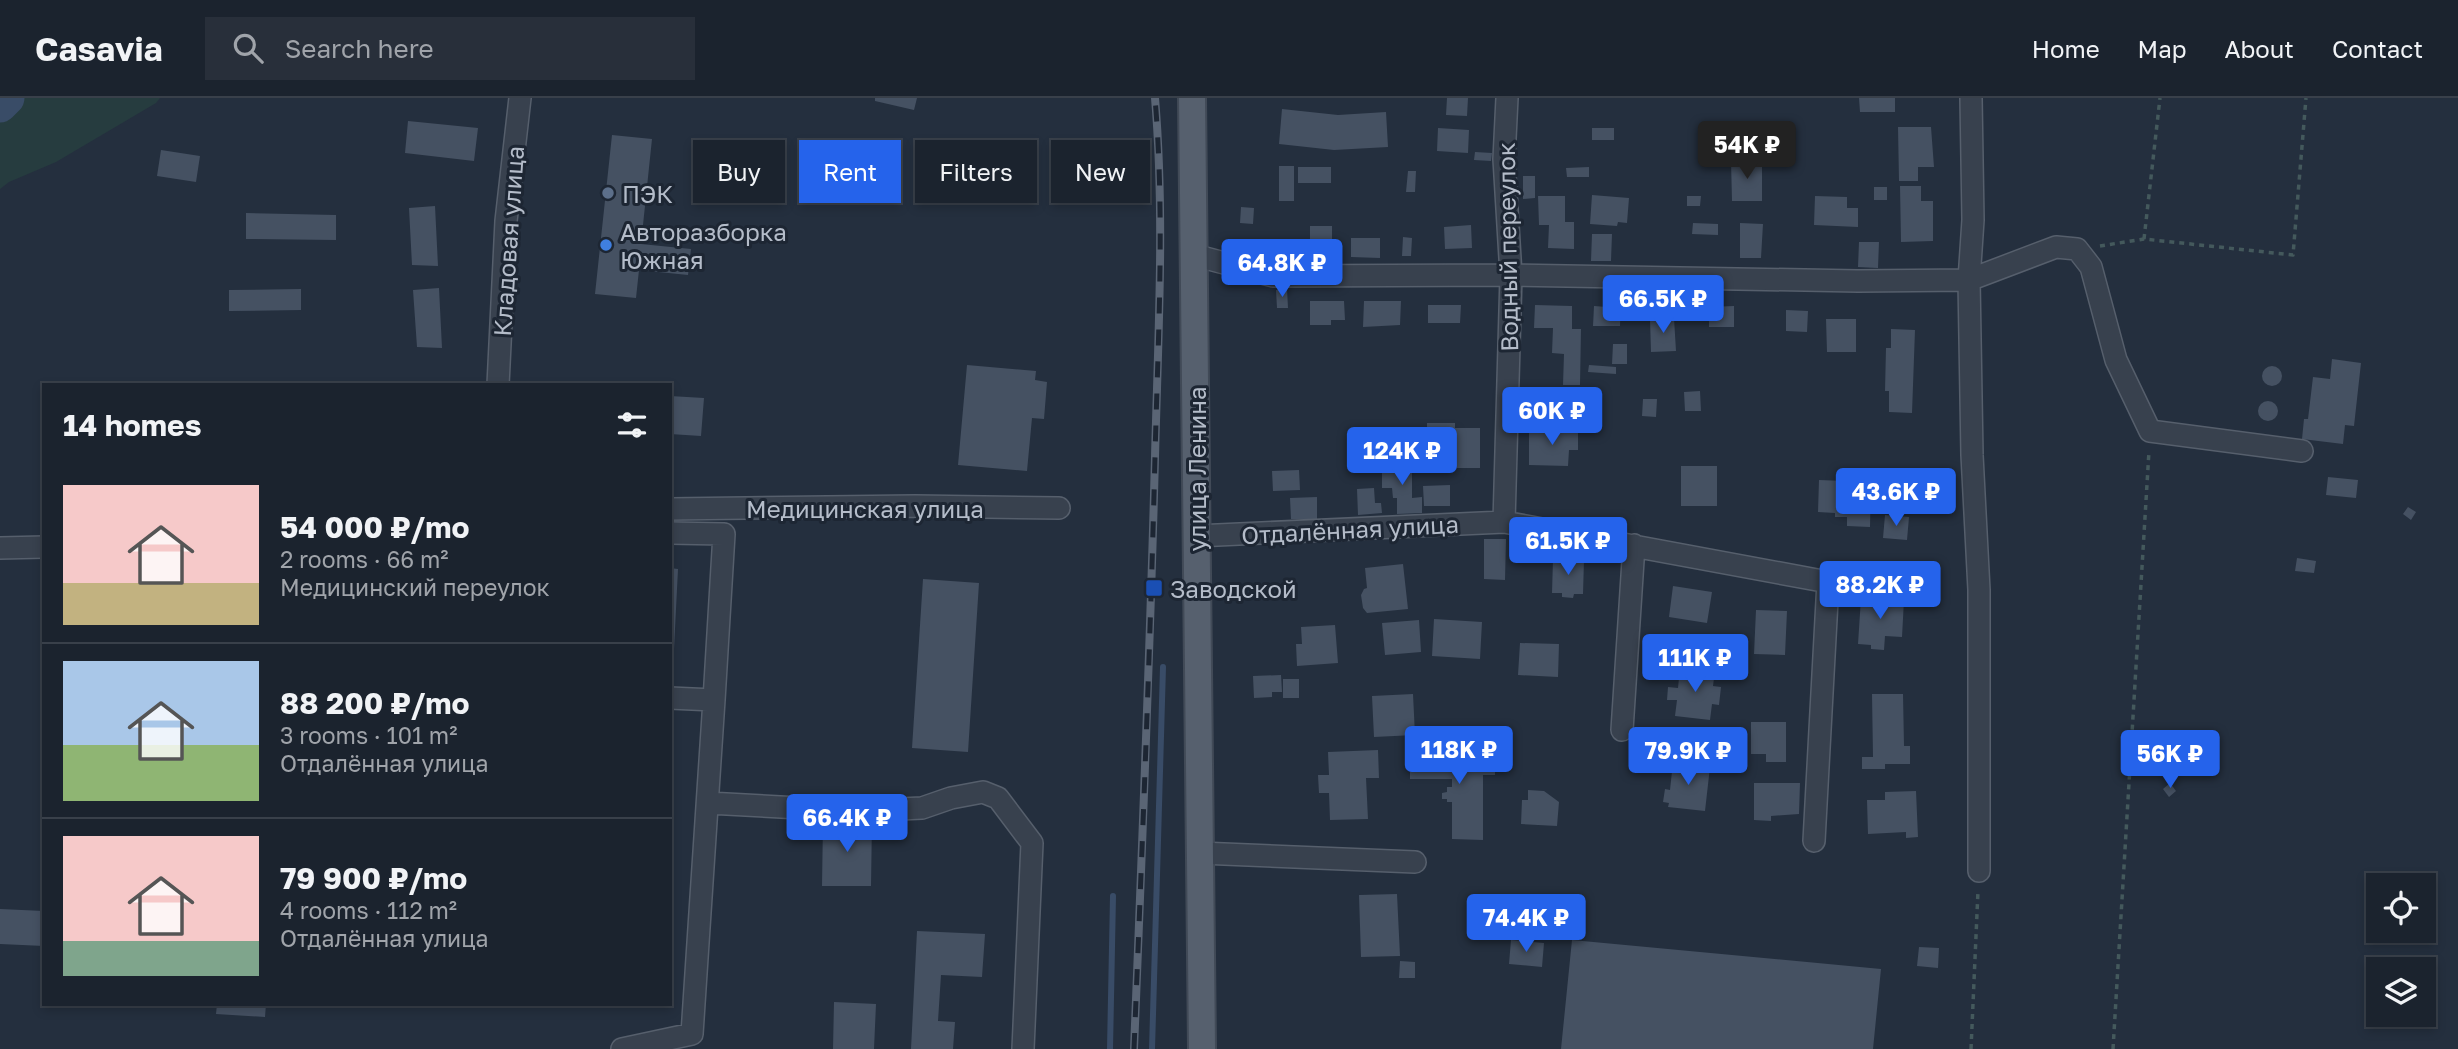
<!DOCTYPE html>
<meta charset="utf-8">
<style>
:root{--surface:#1b232e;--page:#282f3a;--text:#f1f3f6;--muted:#a0a4aa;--line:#39404a;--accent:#2563eb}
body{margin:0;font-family:"Golos Text",sans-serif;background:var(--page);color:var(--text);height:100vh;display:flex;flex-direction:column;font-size:26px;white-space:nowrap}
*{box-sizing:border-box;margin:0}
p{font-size:23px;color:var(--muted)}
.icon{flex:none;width:38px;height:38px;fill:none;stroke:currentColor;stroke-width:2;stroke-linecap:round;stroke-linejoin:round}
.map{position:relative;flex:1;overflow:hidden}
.sheet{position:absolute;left:42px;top:285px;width:630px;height:623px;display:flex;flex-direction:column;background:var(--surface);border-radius:0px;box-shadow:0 4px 10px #0003,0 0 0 2px var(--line)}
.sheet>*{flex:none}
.hud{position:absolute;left:693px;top:42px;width:665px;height:63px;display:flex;gap:14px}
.controls{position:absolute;left:2366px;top:775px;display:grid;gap:14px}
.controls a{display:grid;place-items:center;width:70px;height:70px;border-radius:0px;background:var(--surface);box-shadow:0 4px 10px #0003,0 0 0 2px var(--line);font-size:35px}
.price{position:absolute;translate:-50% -60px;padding:0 16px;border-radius:7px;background:var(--accent);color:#fff;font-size:23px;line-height:46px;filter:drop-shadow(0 2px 4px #0008)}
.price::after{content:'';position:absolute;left:50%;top:42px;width:21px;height:16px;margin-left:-10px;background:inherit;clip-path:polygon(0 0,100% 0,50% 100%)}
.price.current{background:#222;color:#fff}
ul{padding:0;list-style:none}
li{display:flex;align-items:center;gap:21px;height:175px;padding:0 21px}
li+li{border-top:2px solid var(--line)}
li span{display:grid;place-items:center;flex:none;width:196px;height:140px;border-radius:0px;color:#555}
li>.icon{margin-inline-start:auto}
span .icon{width:84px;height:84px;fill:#fffc;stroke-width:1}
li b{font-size:30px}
h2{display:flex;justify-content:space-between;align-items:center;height:84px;padding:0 21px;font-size:30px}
.chip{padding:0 24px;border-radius:0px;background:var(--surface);box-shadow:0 4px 10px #0003,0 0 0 2px var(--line);font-size:24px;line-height:63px}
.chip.current{background:var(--accent);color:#fff}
header{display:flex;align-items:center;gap:42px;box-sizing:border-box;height:98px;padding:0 35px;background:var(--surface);border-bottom:2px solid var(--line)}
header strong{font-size:33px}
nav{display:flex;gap:38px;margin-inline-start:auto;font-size:24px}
.search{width:490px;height:63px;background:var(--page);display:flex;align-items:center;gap:18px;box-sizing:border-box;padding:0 24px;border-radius:0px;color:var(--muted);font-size:26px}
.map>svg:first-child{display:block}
.green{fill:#263c3f}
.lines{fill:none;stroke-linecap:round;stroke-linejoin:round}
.stream{stroke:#394c67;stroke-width:6}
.river{stroke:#394c67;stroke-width:35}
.building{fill:#455162}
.minor-casing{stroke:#565f6c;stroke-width:24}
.major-casing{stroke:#414a57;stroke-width:30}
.path{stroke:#44595c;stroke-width:3.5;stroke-dasharray:5 5;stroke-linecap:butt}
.minor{stroke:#38414e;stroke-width:21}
.major{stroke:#56606e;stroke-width:26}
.rail-casing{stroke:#5a6575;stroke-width:8}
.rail{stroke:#1d2633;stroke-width:5;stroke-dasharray:16;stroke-linecap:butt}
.service-dot{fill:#5c6f8a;stroke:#1d2633;stroke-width:2.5}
.shop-dot{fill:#3f7fe0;stroke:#1d2633;stroke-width:2.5}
.transit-dot{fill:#1a4fb4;stroke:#1d2633;stroke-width:2.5}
.labels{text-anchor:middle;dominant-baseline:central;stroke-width:6;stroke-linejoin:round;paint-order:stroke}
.poi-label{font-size:24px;fill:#b4bcc9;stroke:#1d2633;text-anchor:start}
.street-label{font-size:24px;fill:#b4bcc9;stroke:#1d2633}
</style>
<header>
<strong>Casavia</strong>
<div class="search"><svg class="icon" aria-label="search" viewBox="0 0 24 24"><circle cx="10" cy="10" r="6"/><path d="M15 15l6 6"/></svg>Search here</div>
<nav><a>Home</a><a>Map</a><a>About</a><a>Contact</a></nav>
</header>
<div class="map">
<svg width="2458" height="951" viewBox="0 0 2458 951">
<rect width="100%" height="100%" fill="#242f3e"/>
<path class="green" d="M0,0H160L156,5L56,64L9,84L0,91Z"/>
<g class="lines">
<path class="stream" d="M1110,951L1113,798
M1152,951L1163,569"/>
<path class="river" d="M0,7L7,0"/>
</g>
<path class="building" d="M875,0H917L914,12L875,3Z
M1447,0H1468L1467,18L1446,17Z
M1859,0H1895V14H1860Z
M1282,11L1338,17L1386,14L1388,49L1334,52L1279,46Z
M408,23L478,30L474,63L405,55Z
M1898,29H1931L1934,69H1918V83H1899Z
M1438,30L1469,32L1468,55L1437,53Z
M1592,30H1614V42H1592Z
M612,37L652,41L641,146L691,151L688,177L639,172L636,200L595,196Z
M161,52L200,58L196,84L157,78Z
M1475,54L1492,55L1491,63L1474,62Z
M1731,63H1762V103H1732Z
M1279,68H1294V103H1279Z
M1298,69H1331V85H1298Z
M1589,69V79H1567L1566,70Z
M1408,73H1416L1415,94H1406Z
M1523,78H1535V100L1523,101Z
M1900,88H1921V103H1933V143L1901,144Z
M1874,89H1887V102H1874Z
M1592,97L1629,100L1627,125L1618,124L1617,128L1590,126Z
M1538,98H1565V124H1574V151L1548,150L1549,127H1539Z
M1687,98H1701L1700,108H1687Z
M1815,98L1847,99V110H1858V129L1814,127Z
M435,108L438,168L412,167L409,110Z
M1241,109L1254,110L1253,126L1240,125Z
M246,115L336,117V142L246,141Z
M1693,125L1718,126V137L1692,136Z
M1740,125L1763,126L1761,160H1740Z
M1471,127L1472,150L1445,151L1444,129Z
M1310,128H1332V156H1310Z
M1592,136H1612L1611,163H1591Z
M1403,139L1412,140L1411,158H1402Z
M1351,140H1380V160L1351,159Z
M1859,144H1879L1878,170L1858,169Z
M439,190L442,250L417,249L413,192Z
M301,191V212L229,213V192Z
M1287,191L1288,210H1277L1276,192Z
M1607,197L1621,198L1620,228H1593L1594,208L1607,209Z
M1310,203H1344L1345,222H1331V227H1310Z
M1364,203H1401L1400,227L1363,229Z
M1428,207H1461L1460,225H1428Z
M1535,207L1572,208V231H1581L1580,287H1563L1564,256L1552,255L1553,230H1534Z
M1734,208V229H1709V209Z
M1786,212L1808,213L1807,234L1786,233Z
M1674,220L1676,253L1651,254L1650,221Z
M1826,221H1856V254H1827Z
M1891,231L1915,232L1912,315L1889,314V293H1885L1886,250H1891Z
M1613,246H1627V266H1612Z
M2332,261L2361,265L2354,328L2345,327L2343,346L2302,341L2304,321H2308L2313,279L2330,281Z
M967,267L1036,273L1035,282L1047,284L1044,321L1032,320L1027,373L958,367Z
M1589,267L1616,269V276L1588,274Z
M2262 278a10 10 0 1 1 20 0a10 10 0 1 1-20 0Z
M1700,293L1701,313H1685L1684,294Z
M670,298L704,300L701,338L670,336Z
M1643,301H1657L1656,319L1642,318Z
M2258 313a10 10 0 1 1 20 0a10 10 0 1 1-20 0Z
M1427,325H1455V330H1480V370H1455V363L1427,364Z
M1529,332L1578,333V352H1569L1568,368L1529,367Z
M1402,361V366H1412V400L1422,399V415L1397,416V400H1393L1392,390H1382V367H1394V362Z
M1681,368H1717V408H1681Z
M1299,372L1300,392L1273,393L1272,373Z
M2328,379L2358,382L2356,400L2326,397Z
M1819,382L1871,384L1870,429L1847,428V419H1835V415L1818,414Z
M1450,387V408H1424L1423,388Z
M1374,390L1375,405H1381L1382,415L1358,417L1357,391Z
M1317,399V421H1291L1290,400Z
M2408,409L2416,414L2411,422L2403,416Z
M1885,417L1909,419L1907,442L1883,440Z
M1484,441H1506L1505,482L1484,481Z
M2297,460L2316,463L2314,475L2295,473Z
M1553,461L1584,462L1583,496H1574L1573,500L1562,499V495H1552Z
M1403,466L1408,511L1367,515L1363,510L1361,497L1364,491L1367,490L1365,470Z
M670,470L678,471L673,571H670Z
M923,481L979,485L968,654L912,650Z
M1673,488L1712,494L1707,525L1669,519Z
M1861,500L1904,502L1902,539L1885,538L1884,552L1871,551V547L1858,546Z
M1756,512L1787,513L1785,557L1754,556Z
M1434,521L1482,524L1480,561L1432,558Z
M1419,522L1421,554L1385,557L1382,525Z
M1335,527L1338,565L1297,568L1296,546H1302L1301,529Z
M1520,545L1559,546L1558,579L1518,577Z
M1680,570L1715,573L1713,588L1721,589L1719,607L1712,606L1710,622L1675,618L1677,602H1667L1668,589L1678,590Z
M1281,577L1282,594H1272V599L1254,600L1253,578Z
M1283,581H1299V600H1283Z
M1413,596L1415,637L1374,639L1372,598Z
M1872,596H1903L1904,648H1910V666H1885V671H1862V659H1873Z
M1751,624H1786V664H1766V656H1751Z
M1378,652L1379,680H1366L1368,721L1330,722L1329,695H1319L1318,677H1329L1328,654Z
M1410,655H1495V677H1483V742L1452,741V704H1447V701H1442V695L1447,694V689H1452V681H1410Z
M1673,664L1710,669L1705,713L1668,709L1669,705L1663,704L1665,691L1670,692Z
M1754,685H1800L1799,716L1771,718V723L1754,722Z
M2170,685L2176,693L2169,699L2163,691Z
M1528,692L1544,693L1559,704L1557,728L1521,726L1522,702H1528Z
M1916,693L1918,739L1906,740V734L1868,736L1867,702H1885V694Z
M823,723H872L871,788H822Z
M1397,796L1400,858L1361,859L1359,797Z
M0,811L44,813V848L0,846Z
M1494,822L1521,825L1520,833L1493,831Z
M917,833L985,836L982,879L941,877L938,923L955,924L953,951H911Z
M1511,842L1544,845L1542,869L1509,866Z
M1572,842L1881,871L1873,951H1561Z
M1919,849L1939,850L1938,870L1917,868Z
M1400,863L1415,864V880H1399Z
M834,904L876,906L874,951H833Z
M217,906H266L265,919L216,916Z"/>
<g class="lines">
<g class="minor-casing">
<path id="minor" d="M1971,0L1973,122L1969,182L1972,357L1979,492V773
M1194,157L1273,178L1511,177L1858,183L1969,182L2056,149L2077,151L2091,169L2116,262L2150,333L2302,353
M498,287L506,123L520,0
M670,411L915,408L1059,410
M1504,424L1511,177L1504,61L1507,0
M670,435L724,436L714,602
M1196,438L1504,424L1828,484L1814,743
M0,450L44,449
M1622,632L1634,447
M708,705L856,713L922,710L951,700L983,694L998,700L1032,745L1023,951
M1200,755L1415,764
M622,951L692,936L714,602L670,600"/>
</g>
<g class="major-casing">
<path id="major" d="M1192,0L1202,951"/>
</g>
<path class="path" d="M2144,141L2160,0
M2100,148L2144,141L2293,157L2306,0
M1971,951L1978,793
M2113,951L2149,353"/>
<use href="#minor" class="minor"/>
<use href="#major" class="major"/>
<g class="rail-casing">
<path id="rail" d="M1134,951C1142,754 1150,557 1155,359C1158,240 1165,119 1155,0"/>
</g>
<use href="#rail" class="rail"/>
</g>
<circle class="service-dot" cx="608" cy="95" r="7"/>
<circle class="shop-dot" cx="606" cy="147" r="7"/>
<rect class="transit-dot" x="1145" y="481" width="18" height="18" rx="3.5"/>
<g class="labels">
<g class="poi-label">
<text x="622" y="95">ПЭК</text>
<text x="620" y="133">Авторазборка<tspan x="620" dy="28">Южная</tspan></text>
<text x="1170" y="490">Заводской</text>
</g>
<g class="street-label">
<text transform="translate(508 143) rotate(-86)">Кладовая улица</text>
<text transform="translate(1507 149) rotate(-91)">Водный переулок</text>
<text transform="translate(1196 371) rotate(-90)">улица Ленина</text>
<text x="865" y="410">Медицинская улица</text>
<text transform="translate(1350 431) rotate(-3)">Отдалённая улица</text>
</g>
</g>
</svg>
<div class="controls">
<a><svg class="icon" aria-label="locate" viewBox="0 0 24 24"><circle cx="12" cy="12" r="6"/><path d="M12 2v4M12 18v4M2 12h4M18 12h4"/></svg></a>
<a><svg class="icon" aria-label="layers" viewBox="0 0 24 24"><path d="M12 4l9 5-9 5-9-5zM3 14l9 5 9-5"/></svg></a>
</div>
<b class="price current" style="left:1747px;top:83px">54K ₽</b>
<b class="price" style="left:1282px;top:201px">64.8K ₽</b>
<b class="price" style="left:1663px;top:237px">66.5K ₽</b>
<b class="price" style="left:1552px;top:349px">60K ₽</b>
<b class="price" style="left:1402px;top:389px">124K ₽</b>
<b class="price" style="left:1896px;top:430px">43.6K ₽</b>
<b class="price" style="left:1568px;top:479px">61.5K ₽</b>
<b class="price" style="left:1880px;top:523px">88.2K ₽</b>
<b class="price" style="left:1695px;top:596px">111K ₽</b>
<b class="price" style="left:1459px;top:688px">118K ₽</b>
<b class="price" style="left:1688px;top:689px">79.9K ₽</b>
<b class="price" style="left:2170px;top:692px">56K ₽</b>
<b class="price" style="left:847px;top:756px">66.4K ₽</b>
<b class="price" style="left:1526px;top:856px">74.4K ₽</b>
<div class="hud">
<a class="chip">Buy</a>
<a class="chip current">Rent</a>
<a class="chip">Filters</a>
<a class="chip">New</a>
</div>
<section class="sheet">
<h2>14 homes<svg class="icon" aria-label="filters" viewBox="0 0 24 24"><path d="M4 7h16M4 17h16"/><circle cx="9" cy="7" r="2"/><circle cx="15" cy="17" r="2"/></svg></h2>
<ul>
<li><span style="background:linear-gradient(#f6c9c9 70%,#c2b280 0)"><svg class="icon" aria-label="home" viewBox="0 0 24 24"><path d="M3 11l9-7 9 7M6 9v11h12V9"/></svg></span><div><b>54 000 ₽/mo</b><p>2 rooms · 66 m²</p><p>Медицинский переулок</p></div></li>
<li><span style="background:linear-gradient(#a9c7e8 60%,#8fb573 0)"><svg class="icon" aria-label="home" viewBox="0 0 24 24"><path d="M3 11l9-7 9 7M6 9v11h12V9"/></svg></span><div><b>88 200 ₽/mo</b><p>3 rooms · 101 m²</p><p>Отдалённая улица</p></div></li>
<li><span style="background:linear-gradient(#f6c9c9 75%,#7fa58c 0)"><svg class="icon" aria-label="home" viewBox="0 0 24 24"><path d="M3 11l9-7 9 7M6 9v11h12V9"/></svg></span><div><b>79 900 ₽/mo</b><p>4 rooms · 112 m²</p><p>Отдалённая улица</p></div></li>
</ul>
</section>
</div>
